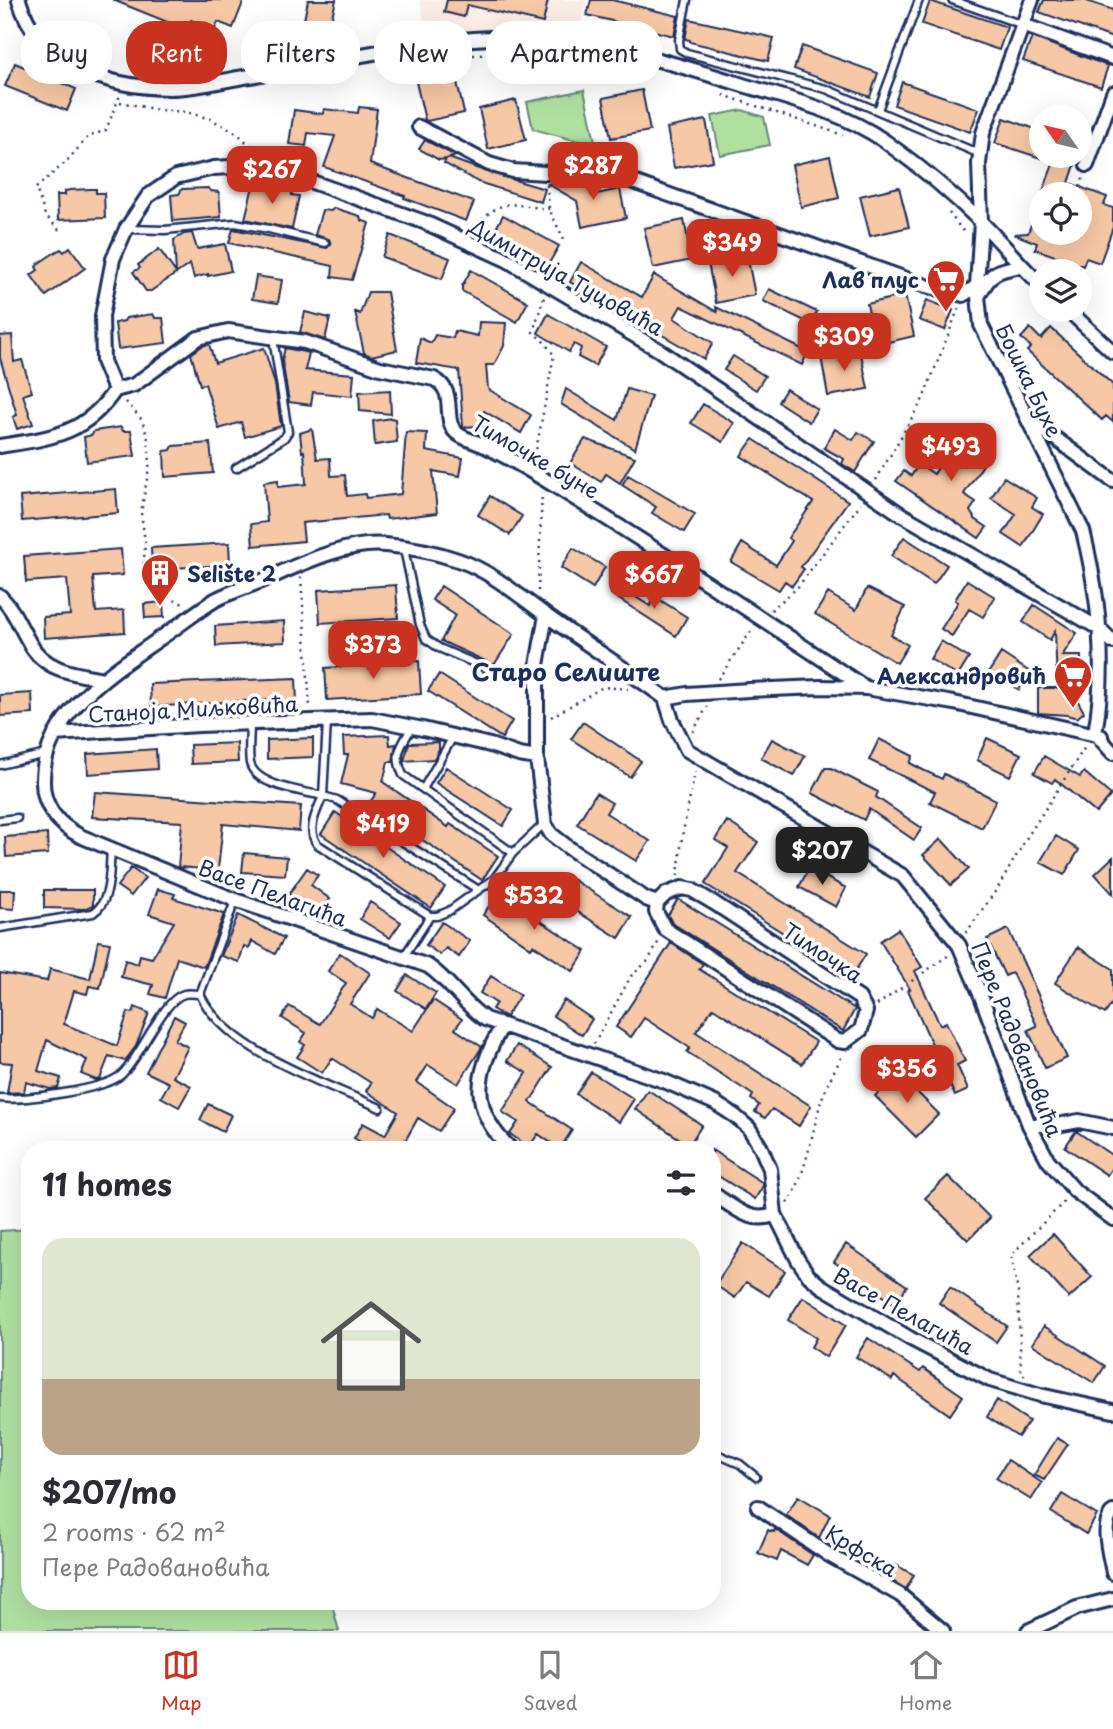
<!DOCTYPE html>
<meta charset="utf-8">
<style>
:root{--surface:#fff;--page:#f7f7f7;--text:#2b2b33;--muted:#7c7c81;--line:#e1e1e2;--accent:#c8321e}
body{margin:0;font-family:"Playpen Sans",sans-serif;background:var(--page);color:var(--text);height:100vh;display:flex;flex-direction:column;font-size:26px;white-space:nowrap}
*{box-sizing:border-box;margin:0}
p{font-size:23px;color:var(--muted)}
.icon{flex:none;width:38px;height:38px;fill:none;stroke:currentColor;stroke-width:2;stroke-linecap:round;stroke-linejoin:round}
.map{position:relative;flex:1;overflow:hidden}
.side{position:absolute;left:21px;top:1141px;width:700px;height:469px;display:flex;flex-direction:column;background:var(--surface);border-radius:28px;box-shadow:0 7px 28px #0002}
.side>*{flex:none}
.banner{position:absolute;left:21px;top:21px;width:700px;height:63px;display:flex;gap:14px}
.needle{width:46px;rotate:304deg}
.controls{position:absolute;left:1029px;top:105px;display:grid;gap:14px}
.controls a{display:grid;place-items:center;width:63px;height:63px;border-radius:50%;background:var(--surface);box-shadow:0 7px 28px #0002;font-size:35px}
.price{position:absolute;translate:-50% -60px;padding:0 16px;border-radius:14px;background:var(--accent);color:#fff;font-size:23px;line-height:46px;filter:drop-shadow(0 2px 4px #0008)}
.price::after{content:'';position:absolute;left:50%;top:42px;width:21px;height:16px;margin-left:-10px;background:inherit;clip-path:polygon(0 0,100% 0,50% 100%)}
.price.on{background:#222;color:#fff}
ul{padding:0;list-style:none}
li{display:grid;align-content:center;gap:14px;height:371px;padding:0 21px}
li span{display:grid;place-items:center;height:217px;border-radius:21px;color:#555}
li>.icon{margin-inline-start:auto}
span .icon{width:126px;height:126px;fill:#fffc;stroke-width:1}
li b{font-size:30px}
h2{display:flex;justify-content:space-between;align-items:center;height:84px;padding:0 21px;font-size:30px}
.pill{padding:0 24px;border-radius:28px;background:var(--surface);box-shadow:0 7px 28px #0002;font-size:24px;line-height:63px}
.pill.on{background:var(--accent);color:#fff}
.tab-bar{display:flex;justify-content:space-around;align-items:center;height:98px;border-top:2px solid var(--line);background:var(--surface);font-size:19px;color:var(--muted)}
.tab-bar a{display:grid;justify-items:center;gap:4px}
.tab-bar .on{color:var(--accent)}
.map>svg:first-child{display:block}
.built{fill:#fceee4}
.green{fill:#afe0a0;stroke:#65887f;stroke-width:2}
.building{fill:#f6c8a5;stroke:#1b2f5e;stroke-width:2}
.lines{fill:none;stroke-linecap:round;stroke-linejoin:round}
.lane-casing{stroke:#1b2f5e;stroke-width:11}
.street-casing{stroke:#1b2f5e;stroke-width:18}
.path{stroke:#1b2f5e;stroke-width:2.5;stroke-dasharray:2 5;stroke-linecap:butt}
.lane{stroke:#fff;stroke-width:6}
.street{stroke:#fff;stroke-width:12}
.labels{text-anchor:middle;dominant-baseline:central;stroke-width:7;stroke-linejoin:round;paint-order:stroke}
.street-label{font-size:21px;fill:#1b2f5e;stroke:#fff}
.poi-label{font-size:21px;font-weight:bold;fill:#1b2f5e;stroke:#fff;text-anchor:end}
.quarter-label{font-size:24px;font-weight:bold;fill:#1b2f5e;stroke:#fff}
</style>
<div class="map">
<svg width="1113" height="1631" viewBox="0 0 1113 1631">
<rect width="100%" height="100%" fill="#fff"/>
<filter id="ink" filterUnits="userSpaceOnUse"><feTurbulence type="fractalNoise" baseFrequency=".0143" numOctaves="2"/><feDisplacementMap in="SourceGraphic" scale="14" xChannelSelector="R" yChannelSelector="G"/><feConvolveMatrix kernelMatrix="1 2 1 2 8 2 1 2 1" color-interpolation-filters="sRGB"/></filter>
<g filter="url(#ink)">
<path class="built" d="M420,0H587L578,36L512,29L426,33Z"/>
<path class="green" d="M584,90L596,146L533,129L527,102Z
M742,110L764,117L770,145L720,155L712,116Z
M30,1229V1601H331L339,1631H0V1231Z"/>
<path class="building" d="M113,0H244L233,28L218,22L215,29L191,20L187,30Z
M308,0H336L330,25L304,20Z
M447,0H548L543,23L467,5L464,17L444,12Z
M591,0H612L678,16L674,36L587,15Z
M1044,0H1084L1113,10V38L1039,12Z
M930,1L1007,27L999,50L922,24Z
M689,19L774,38L768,61L690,42V40L685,39Z
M1032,37L1108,66L1101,87L1023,61Z
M802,46L878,73L870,97L794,69Z
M15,63L76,89L67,111L5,86Z
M455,73L464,113L427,121L425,120L416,82Z
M902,82L979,109L970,132L894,105Z
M642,90L650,131L611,138L603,98Z
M516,100L526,140L488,149L479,109Z
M359,107L377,109L370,164L474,202L466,221L404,198L405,196L324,167L335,136L308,133L306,146L289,144L294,110L323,114L324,109L358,113Z
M1004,118L1041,131V158L995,143Z
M706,120L713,161L674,168L667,128Z
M425,140L456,156L449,158L487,172L545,189L541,202L478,182L444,163L446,159L439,160L419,149Z
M830,156L839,198L801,207L792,165Z
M1056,156H1078L1069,183L1107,197L1104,205L1113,208V227L1100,263L1086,258L1083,266L1035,249L1037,243L1014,234L1028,233L1040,200L1041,233H1080V194H1042Z
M583,176L588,177L592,195L620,189L626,218L582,227L577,201L548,184Z
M262,184L291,190L292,195L299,196L292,229L245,219L253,186L262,187Z
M899,187L909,227L870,236L860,196Z
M208,188L211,191L219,192L221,217L173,221L171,195L179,194L182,189Z
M91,189H96V193H104L105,218L58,220L57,195H65V191L70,190Z
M334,208L360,216L361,220L369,223L352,280L332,277L333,266L229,243L233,229L327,248L331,244L329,239L315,235L322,210L331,211Z
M503,215L559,246L548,265L493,234Z
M684,220L692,260L653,268L644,228Z
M192,233L197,249L225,244L231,271L208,276V274L194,278L190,264L151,291H146L133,272L140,268L138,265L159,249L176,273L174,240L184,234Z
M390,235L450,258L442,279L382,257Z
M70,247L85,268L46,296L31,275L38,270L36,267L39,263L57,251L61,249L64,252Z
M747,255L755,295L716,303L708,263Z
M581,262L642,297L654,275L717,312L716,307L808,352L802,365L681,306L674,318L713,343L704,359L570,282Z
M471,270L528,302L517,322L462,291V286Z
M256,276L282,280L278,303L252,299Z
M769,289L817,312L811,324L763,301Z
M368,292H387L397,350L371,356L364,353L355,312L360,314Z
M905,295L914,336L876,345L867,304Z
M927,300L953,310L945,330L919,320Z
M305,312L330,318L325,340L300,332Z
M153,314L155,318H163L166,343L118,349L115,323L124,321L126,318Z
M548,314L606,347L595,366L578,357L581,348L574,344L569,352L538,333Z
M479,322L506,323L504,346L494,365H486L488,389L531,415L521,433L484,411L480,426L463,427L459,370L416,363L420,338L431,343L435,335L453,338L455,331L478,336Z
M1030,328L1041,339L1051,328L1113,385V422L1106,416L1102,420L1027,351L1031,347L1021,338Z
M12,335L14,362L22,360L32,392L23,395L33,424L17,429L13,417L17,415L0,358V336Z
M209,344L215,363L264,348L275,384L281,426L245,437L241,422L219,429L205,384L200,385L191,354L202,346Z
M285,348L309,353L305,370L354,374L352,396L313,392L311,405L289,402L282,360Z
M860,349L868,389L828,396L821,356Z
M733,356L765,376L756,390L724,370Z
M566,389L617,420L627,389L651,396L635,449L561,404Z
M786,389L817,409L809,422L778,402Z
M390,390L391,414L360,411L359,392Z
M703,404L734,423L723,442L691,423Z
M391,418L395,419L397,442L375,445L373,421Z
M121,427L123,431H131L135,456L87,462L84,437L92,435L94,431Z
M312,429L317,459L330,458L331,476L345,475L347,496L365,494L366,498L401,494L406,432L427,433L426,451L463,458L460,476L433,471L437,513L387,519L386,515L302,523L304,541L253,546L251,524L267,522L264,482L278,480V487L306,484L304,451L302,452L300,433Z
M835,429L853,440L858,432L874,441L855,472L842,464L844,459L824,448Z
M959,434L990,454L964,494L976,502L970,511L975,519L987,527L979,538L896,481L904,471L911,476L919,464L934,474Z
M585,439L635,457L620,483L606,474L601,482L570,463Z
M753,439L848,501L801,567L804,569L792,586L785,581L779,590L731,562L742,543L776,565L792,541L788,538L813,502L741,456Z
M210,443L213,473L165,477L164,451L171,450L173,446Z
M628,475L695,514L684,532L652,513L656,507L622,485Z
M1004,477L1037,498L1032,507L1043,514L1023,547L1003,534L1016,514L991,498Z
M116,489L118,513L22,521L20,497Z
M490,496L522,516L510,535L478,515Z
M904,537L947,565L934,584L891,556Z
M229,543L230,565L152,569L151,548Z
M573,548L605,567L593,588L561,568Z
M121,549L123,575L93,577L96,612L124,610L125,632L44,638L43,617L70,615L67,579L26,582L24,556Z
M967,580L995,597L983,617L969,609L952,636L941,629L958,602L955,600Z
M396,585L398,618L320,623L318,590Z
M617,585L650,606L655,597L687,617L676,636L611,594Z
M441,586L514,634L494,665L441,641L455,615L432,600Z
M867,588L905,607L891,635L908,645L897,663L815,614L828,593L856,610Z
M163,602L164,617L145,618L144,604Z
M1034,605L1077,633L1062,656H1081V687H1070L1084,712L1077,718L1067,715L1038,713V688H1057L1055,631L1050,640L1023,622Z
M284,621L285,642L216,646L215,626Z
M941,641L969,658L958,676L930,659Z
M1001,653L1030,672L1019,690L989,672Z
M419,661L421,694L327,700L325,668Z
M439,674L512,721L502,738L428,691Z
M296,678L297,704L277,705V700L241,701L151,707L150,684Z
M32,693L33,714L0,716V695Z
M583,722L641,761L630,777L571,739Z
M389,735L390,745L396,744L393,762H388L383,782L448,827L450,824L498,856L482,880L369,804L376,793L341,784L348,755H344L343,737Z
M313,738V757L267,759V740Z
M987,738L1021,754L1010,776L977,760Z
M772,739L805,756L794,776L761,758Z
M879,739L913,756L910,763L923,770L942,779L944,774L996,800L982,828L930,802L935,792L869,760Z
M439,742V749L434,759L404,761L409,743Z
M237,743L238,762L191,764L190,745Z
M156,749L157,769L88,774L87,754Z
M1044,756L1080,777L1084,772L1111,795L1096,813L1055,779L1052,783L1034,773Z
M446,767L513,810L503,826L436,783Z
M825,768H831L878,792L876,797L922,828L914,840L869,809L864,820L812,793Z
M95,792L301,806L299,831L223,824L218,870L178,867L182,822L92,817Z
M596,793L612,803L606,813L650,841L636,861L577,824Z
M335,812L445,887L431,908L321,834Z
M727,821L758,842L737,873L866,954L852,976L705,884L728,848L715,840Z
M47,834L48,854L6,857L5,837Z
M1056,836L1079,850L1064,875L1040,862Z
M941,839L969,869L951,885L923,855Z
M244,853L287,857L285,875L242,872Z
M1113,857V894L1095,874Z
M131,868L145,878L131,896L117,886Z
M307,868L318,875L311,885L330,899L319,915L289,894Z
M809,868L846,888L836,907L799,887Z
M572,879L632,917L619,938L559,900Z
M158,889L175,894L173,898L224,914L204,967L177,958L165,998L150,994L153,985L121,977L125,960L138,964L140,955L152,958L174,922L149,914Z
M0,890H15L14,909L0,908Z
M44,890H93V905L84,909L44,908Z
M498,893L586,951L573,971L533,945L531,948L483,915Z
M678,899L855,1009L843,1031L672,923L668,915Z
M370,902L401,922L390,938L360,919Z
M238,915L284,938L275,954L252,941L249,948L244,946L239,962L221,956Z
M442,922L470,941L459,957L446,948L440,955L426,945Z
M898,929L922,967L915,971L940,1025L946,1022L965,1061L957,1065L968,1090L955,1096L908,990L910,989L880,941Z
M1008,929L1067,1058L1045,1068L1028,1030L1037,1026L1012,973L1005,976L987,939Z
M98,941L110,943L100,988L89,986L87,994L74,991L64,1024L117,1046L128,1012L133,1013L135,1007L149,1013L136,1046L125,1061L109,1056L100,1079L96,1080L81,1074L87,1060L47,1040L38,1071L61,1078L58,1088L50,1089L26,1082L24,1092L7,1093L12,1063L0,1062V973L47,981L50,969L90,979Z
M671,943L703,964L699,969L702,971L816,1042L802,1064L713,1008L696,1032L811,1106L799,1126L772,1109L765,1118L755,1112L759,1105L751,1099L753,1095L687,1052L690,1048L644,1018L631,1037L616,1027Z
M1078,947L1113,969V1002L1105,1014L1055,983Z
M340,953L370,973L350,1004L372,1018L377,1009L413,1031L433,1000L462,1019L455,1029L482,1047L458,1084L428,1065L417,1082L454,1108L439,1131L418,1118L400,1150H374L354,1138L363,1123L385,1135L398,1112L366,1091L371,1083L332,1058L322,1073L297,1057L305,1045L300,1042L306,1033L282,1018L289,1006L320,1024L346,983L328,971Z
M407,975L436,993L426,1009L397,991Z
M491,976L520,995L506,1017L492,1009L496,1003L480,993Z
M564,1000L592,1019L582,1035L553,1016Z
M174,1016L185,1022L175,1040L188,1047L173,1077L191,1086L179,1107L161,1097L169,1083L146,1072Z
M517,1045L552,1067L530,1102L572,1130L560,1149L538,1134L529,1147L510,1134L518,1122L502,1112L527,1073L507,1061Z
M591,1072L634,1099L619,1122L576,1094Z
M898,1073L939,1114L916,1137L875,1096Z
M648,1090L702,1125L689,1145L635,1109Z
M208,1104L231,1115L223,1132L200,1120Z
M1076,1131L1113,1156V1166L1107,1175L1065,1147Z
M712,1150L763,1183V1186L755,1199L712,1172Z
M948,1176L990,1218L968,1240L925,1198Z
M1053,1234L1092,1277L1069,1298L1030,1255Z
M743,1243L785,1271L769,1296L746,1282L735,1298L715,1285Z
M846,1244L907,1286L895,1304L834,1262Z
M950,1287L1007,1326L996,1342L939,1303Z
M803,1297L846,1325L826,1357L811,1347L816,1338L788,1320Z
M1044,1326L1105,1366L1094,1383L1032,1344Z
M868,1338L920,1372L923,1368L963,1396L950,1415L894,1376L892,1380L856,1357Z
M997,1400L1029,1421L1018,1437L987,1417Z
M1057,1438L1068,1444L1044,1480L1034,1475Z
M1008,1460L1042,1483L1031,1500L996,1478Z
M1062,1494L1097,1515L1086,1534L1051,1512Z
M798,1496L830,1515L819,1538L786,1515Z
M775,1529L813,1555L807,1565L781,1551L777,1561L758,1553L768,1530L774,1532Z
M896,1565L914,1575L906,1589L889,1579Z"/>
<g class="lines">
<g class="lane-casing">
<path id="lane" d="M687,0L679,40L680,49L687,53L826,89L980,154
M952,0L1023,25
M878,110L919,0
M128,229L165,230L235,223L269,229L325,243
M236,468L284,438L288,432L273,338
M404,549L420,625L426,639L439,648L502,675L538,679
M327,722L323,796L337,800L477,889
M250,724C250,736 248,752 250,763C255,786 303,791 323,796C317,811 306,829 317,844L430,916H437L449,911L494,879L513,853L544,824
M412,727C401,747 393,753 403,775L513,853
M0,765L46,754
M423,789L453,737
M0,820L17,818
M0,928L93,913C112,901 109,870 111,850
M403,958L430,916
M200,994C225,1051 326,1083 380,1108
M200,994L235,901
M0,1098C22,1101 104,1090 121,1075C140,1059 162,1000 184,994C188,993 195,994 200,994
M712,1452L740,1464L756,1477"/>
</g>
<g class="street-casing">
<path id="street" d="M19,0C37,64 109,88 170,88C194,88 220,81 244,77C306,67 367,52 429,44C477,37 529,34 577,42C634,51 688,68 743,85C791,99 845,113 886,142C919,166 953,194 982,223C1002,243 1020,265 1041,285
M1032,0L983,133L979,163L981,222L977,286L981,325L1083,531C1099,596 1107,666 1095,733L1113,753
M1023,25L1113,58
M419,127L489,164L513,171L546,173L575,165L605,172L926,286L963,295L977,286
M1087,165L1113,93
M979,295C991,272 996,270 1021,266
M1068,310L1113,352
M115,390L134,385L198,338L228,331L305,342L380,368L434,379C459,392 440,421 458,434C466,440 478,442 487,447C517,462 546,480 574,498C673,559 769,624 866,688
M1029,419L1113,481
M0,446C50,438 85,435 115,390L103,361L102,316L113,259L126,229L148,196L176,177L214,168L246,166L276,169L424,222L507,260L659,350L899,513L1100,629L1113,642
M0,596C14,610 19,625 29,642C44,671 75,674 104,679
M546,615L537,665V758L545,824L551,834L569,848L646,899L657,903
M665,698C627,670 586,644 547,616C519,596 491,571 458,560C435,552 409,547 385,545C345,541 295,567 259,582C244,588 228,593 215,600C197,611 180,625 162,637C113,671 42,715 43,782C43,807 59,825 80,836L235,900L428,966C450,981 463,1004 485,1019L664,1081L715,1103L735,1116L749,1128L761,1148L770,1169L775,1214L798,1260L809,1276L821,1286L911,1339L990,1380L1040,1395L1113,1411
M665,698L672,720L687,750L903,876L959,945L981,996L1029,1125L1048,1160L1075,1191L1113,1219
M665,698L687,694L749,690L820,687L866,688L954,703L1101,736
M55,734L199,725L372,719L423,729L490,745L519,755L537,758
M682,888L692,890L714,903L859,998L866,1011L861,1030L845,1042L838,1041L665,929L656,912L657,903L666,894Z
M502,1026C475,1073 468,1110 512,1150
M1029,1125H1057L1079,1121L1113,1128
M712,1193C731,1205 752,1226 775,1214
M758,1507L829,1555L900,1595L943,1631
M1113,1512C1100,1526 1110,1555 1113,1573
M1028,1631L1077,1608L1113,1599"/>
</g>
<path class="path" d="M459,56C518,51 575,59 633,69
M723,95L843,135
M120,102L158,110L185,112L211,119L238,134L258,153
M547,185L549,209L566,244
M1080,187L1083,177
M949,213L966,235
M472,229C506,196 505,204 549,209
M59,230L45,215L36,188L66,162L88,137L106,130L120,95
M126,402L142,420L148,439L150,462L141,513L145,541L143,580L149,588L183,604
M535,456L554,355L544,342L533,332L544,297
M876,480L923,399L959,307
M301,577L310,707
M538,591L542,492
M771,610L797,588L861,503
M718,679L752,630
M551,717L603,687L628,689
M693,732L707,707
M678,876L682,837L695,772
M966,933L999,886L1026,839L1085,747
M877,1005L949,955
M594,1044L631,976L648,961L659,941
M787,1203C803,1187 813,1129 820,1105C825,1088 834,1071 842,1056
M1025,1376L1021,1371L1018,1292L1011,1255L1065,1201"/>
<use href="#lane" class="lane"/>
<use href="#street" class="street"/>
</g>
</g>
<defs>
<g id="supermarket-pin" transform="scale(2.0125)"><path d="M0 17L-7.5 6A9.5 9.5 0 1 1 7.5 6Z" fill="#c8321e" stroke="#fff"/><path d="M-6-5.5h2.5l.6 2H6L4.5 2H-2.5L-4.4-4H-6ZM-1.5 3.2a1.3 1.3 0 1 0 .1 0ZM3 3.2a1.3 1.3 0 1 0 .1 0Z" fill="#fff"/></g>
<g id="building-pin" transform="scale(2.0125)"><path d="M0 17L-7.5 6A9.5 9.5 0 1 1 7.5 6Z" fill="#c8321e" stroke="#fff"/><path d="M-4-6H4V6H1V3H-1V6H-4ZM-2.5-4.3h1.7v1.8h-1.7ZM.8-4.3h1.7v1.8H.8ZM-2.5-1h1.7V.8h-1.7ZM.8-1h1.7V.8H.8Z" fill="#fff"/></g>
</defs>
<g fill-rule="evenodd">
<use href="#supermarket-pin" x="946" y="279"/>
<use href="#building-pin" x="160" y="573"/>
<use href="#supermarket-pin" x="1073" y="675"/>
</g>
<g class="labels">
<g class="street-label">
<text transform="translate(567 276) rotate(29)">Димитрија Туцовића</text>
<text transform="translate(1030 380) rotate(64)">Бошка Бухе</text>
<text transform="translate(536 456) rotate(30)">Тимочке буне</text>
<text transform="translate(193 708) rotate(-3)">Станоја Миљковића</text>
<text transform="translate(273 892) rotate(20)">Васе Пелагића</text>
<text transform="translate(823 952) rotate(33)">Тимочка</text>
<text transform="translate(1018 1039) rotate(68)">Пере Радовановића</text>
<text transform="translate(904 1310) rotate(29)">Васе Пелагића</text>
<text transform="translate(862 1550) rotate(31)">Крфска</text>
</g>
<g class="poi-label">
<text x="919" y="279">Лав плус</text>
<text x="187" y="573" text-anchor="start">Selište 2</text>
<text x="1046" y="675">Александровић</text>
</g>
<g class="quarter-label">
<text x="566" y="671">Старо Селиште</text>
</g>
</g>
</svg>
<div class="controls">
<a><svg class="needle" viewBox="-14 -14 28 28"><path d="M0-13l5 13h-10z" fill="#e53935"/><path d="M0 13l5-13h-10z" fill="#7c7c81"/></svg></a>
<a><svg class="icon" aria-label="locate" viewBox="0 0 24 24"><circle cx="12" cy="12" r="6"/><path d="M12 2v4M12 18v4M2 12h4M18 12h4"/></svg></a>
<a><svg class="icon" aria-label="layers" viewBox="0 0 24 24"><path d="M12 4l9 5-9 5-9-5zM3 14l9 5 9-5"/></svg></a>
</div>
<b class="price" style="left:593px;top:202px">$287</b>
<b class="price" style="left:272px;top:206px">$267</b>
<b class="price" style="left:732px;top:279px">$349</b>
<b class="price" style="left:844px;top:373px">$309</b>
<b class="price" style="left:951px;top:483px">$493</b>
<b class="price" style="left:654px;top:611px">$667</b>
<b class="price" style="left:373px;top:681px">$373</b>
<b class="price" style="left:383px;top:860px">$419</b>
<b class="price on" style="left:822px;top:887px">$207</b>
<b class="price" style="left:534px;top:932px">$532</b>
<b class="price" style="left:907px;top:1105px">$356</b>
<div class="banner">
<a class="pill">Buy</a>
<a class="pill on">Rent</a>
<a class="pill">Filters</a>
<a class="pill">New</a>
<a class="pill">Apartment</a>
</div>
<section class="side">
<h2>11 homes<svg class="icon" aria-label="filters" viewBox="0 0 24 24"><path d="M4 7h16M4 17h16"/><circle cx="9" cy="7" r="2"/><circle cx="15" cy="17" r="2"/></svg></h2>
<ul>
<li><span style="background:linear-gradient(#dfe7d0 65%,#b9a48a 0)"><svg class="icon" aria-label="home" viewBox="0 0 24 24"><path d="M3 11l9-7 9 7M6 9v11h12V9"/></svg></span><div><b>$207/mo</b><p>2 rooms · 62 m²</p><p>Пере Радовановића</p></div></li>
</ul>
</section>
</div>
<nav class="tab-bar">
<a class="on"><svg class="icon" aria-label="map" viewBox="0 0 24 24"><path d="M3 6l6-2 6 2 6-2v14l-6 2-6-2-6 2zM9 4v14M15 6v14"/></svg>Map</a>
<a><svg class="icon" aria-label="saved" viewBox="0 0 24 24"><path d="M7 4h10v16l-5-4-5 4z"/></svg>Saved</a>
<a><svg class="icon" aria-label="home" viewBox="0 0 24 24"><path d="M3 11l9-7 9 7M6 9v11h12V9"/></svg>Home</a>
</nav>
